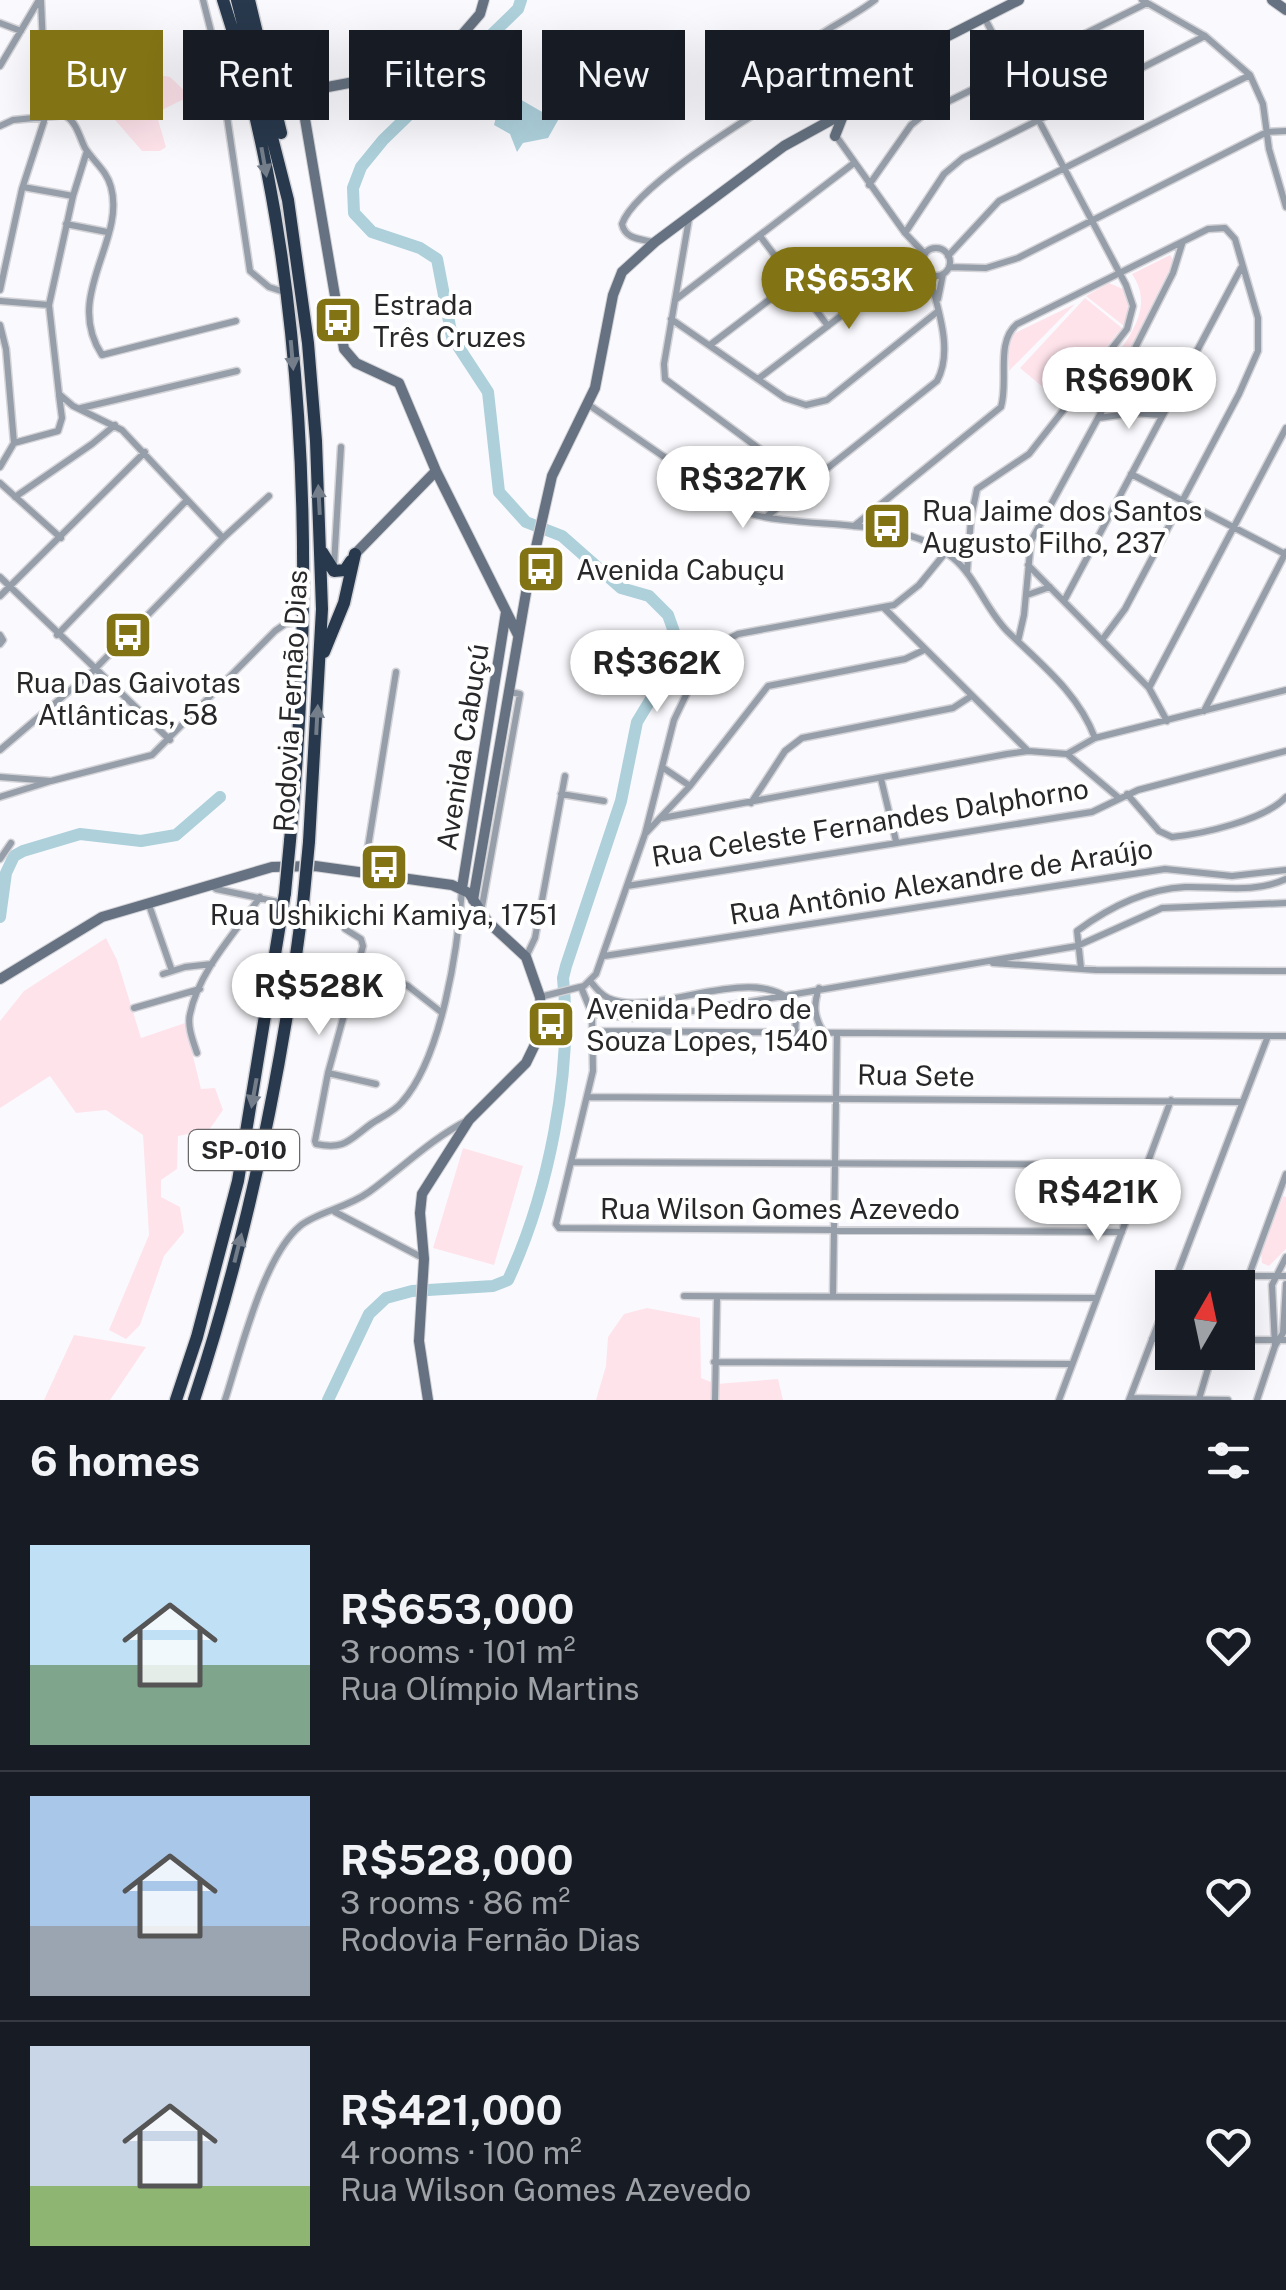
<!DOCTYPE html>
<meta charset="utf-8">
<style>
:root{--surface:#171b24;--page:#20242c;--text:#f1f3f6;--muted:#9ea1a6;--line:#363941;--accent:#827315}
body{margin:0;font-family:"Public Sans",sans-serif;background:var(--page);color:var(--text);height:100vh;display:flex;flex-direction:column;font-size:38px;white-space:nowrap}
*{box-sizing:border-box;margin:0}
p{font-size:32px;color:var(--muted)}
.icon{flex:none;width:55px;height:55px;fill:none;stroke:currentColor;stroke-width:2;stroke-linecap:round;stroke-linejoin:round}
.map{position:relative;height:1400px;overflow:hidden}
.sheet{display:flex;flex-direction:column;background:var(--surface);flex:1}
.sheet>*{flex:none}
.hud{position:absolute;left:30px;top:30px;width:1228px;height:90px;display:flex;gap:20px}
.needle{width:65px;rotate:9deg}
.fabs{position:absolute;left:1155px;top:1270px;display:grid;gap:20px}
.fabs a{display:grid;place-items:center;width:100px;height:100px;border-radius:0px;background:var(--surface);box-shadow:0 10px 40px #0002;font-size:50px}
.price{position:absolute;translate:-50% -85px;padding:0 22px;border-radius:35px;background:#fff;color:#222;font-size:32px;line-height:65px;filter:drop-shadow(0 2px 5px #0008)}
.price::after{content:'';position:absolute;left:50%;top:60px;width:30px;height:22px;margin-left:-15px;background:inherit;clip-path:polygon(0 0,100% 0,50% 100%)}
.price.selected{background:var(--accent);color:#fff}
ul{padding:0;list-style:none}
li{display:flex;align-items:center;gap:30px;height:250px;padding:0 30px}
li+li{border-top:2px solid var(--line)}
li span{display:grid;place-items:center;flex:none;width:280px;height:200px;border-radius:0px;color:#555}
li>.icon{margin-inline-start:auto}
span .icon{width:120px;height:120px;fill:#fffc;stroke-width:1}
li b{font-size:42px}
h2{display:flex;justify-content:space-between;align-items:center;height:120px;padding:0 30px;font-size:42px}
.tag{padding:0 35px;border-radius:0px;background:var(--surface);box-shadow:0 10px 40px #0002;font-size:35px;line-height:90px}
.tag.selected{background:var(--accent);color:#fff}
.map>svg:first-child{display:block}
.green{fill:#fee3eb}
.water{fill:#add0db}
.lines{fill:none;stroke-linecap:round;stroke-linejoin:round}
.river{stroke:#add0db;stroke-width:12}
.street-casing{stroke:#d4d4d8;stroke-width:9}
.secondary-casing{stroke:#d4d4d8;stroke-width:12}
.highway-casing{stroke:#d4d4d8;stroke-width:15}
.street{stroke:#969ea9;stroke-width:6}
.secondary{stroke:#667281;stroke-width:10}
.highway{stroke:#29394d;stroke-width:12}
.highway-bridge-casing{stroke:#d4d4d8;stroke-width:15;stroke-linecap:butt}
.highway-bridge{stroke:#29394d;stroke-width:12}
.oneway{fill:#747e8b}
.labels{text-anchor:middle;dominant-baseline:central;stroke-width:8;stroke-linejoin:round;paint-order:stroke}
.shield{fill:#fff;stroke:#68686a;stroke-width:2.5}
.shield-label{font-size:25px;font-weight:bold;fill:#28282a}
.poi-label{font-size:28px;fill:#28282a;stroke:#fff;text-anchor:start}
.street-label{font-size:28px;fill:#28282a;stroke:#fff}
</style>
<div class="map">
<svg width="1286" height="1400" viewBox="0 0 1286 1400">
<rect width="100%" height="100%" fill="#fafafe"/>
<path class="green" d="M75,60L170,77L190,96L156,113L166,147L160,151H142L109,113L76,82Z
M1170,255L1174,261L1119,371L1110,365C1129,336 1155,308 1132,274Z
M1109,283L1123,289L1129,307L1124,326L1086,296Z
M1085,298L1122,328L1062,403L1020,368Z
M1075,304L1009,371L1008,351L1013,334Z
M106,938L117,960L141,1038L185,1023L201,1089L215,1088L223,1110L209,1130L178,1136L177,1169L161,1180V1197L180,1207L184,1232L164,1256L140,1325L126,1339L109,1330L149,1235L143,1135L106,1110L76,1113L50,1076L0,1108V1021L24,991Z
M463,1148L523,1166L494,1265L433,1248Z
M1283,1196L1286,1197V1249L1269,1266L1262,1263L1261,1253Z
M647,1308L700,1318L701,1378L716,1384L778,1379L783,1400H596L606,1366L608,1337L624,1314Z
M74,1335L146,1347L110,1400H44Z"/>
<path class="water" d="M499,87L544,113L556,108L561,115L548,138L523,143L517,152L510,134L494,125L496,117L480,110L479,105L466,102Z"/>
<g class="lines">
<path class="river" d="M0,917L6,873L14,856L23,851L80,834L141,841L176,835L220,797
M328,1400L369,1314L386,1298L412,1291L493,1286L508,1280C548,1194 573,1072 563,978L566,966L621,801L637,722L671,666L678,643L668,615L649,596L621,588L562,536L526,522L499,492L488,392L452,337L437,259L420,248L372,232L354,213L353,188L361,167L383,140L518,9L521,0"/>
<g class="street-casing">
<path id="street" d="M203,0L219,63L250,271L269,287L284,292
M1142,0L1205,36L1250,75L1263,104L1269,149L1286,207
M0,23L21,31
M0,66L39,0
M789,92L824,53
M0,126L13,120L65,115C77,123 79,136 85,148C94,162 107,171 111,187C126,241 63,296 102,355L236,321
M836,136L905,233L925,254
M87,151L73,196L49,305L59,394L73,406L122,430L223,538
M869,185L911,125L927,112L1147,3
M23,187L73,196
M689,219L664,364L665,379L807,484
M66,224L107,232
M905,233L944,174L963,158L1205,36
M760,236L828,326
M653,242C640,239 625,239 622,224C635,186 752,116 788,93L785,69C807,34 844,24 875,0
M922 262a14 14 0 1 1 28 0a14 14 0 1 1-28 0Z
M948,256L999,201L1250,75
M949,267L986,268L1018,258L1267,132L1286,131
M0,290L22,189L46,115L41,0
M938,299L943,274
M675,300L854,163
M0,301L49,305
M671,319L785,398L806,405L827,400L937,312
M0,325L6,349L14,443L0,467
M710,345L794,281
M1100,363L1120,376
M758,379L879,287L923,259
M589,405L744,512C807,532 899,513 953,558C976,577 986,610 1008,632C1042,665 1078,693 1095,738
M81,408L237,371
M1099,418L1133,413L1161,415
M14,443L58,431L62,418L59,395
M1131,474L1285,554
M0,483L61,538
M15,497L92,444L115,425
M766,517L937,381C954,350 937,307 929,274
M854,526L1001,407C1009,381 995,342 1017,324L1208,229L1225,228L1235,239L1258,318V351L1239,394L1125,609L1102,640
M334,565L341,447
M1028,565L1149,688L1167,721
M967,572L971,518L977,489L1029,454L1127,329L1133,306L1126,285L984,17
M0,577L170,740
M1027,595L1050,587
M0,596L145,452
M1064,601L1241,268
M884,608L1028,751
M0,635L3,640L0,644
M57,635L187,500
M1018,641L1024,615L1031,541L1121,376L1173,273L1182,244
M1149,688L1286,428
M1204,711L1286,552
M0,750L94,670L223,538L269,496
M1067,754L1119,798
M662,767L690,786
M0,777L51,781L152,755L275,631L285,624L301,621
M881,779L896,841
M561,794L604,801
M1127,794L1159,831L1172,837C1202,834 1265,820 1286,797
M0,797L51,781
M751,803L785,751L802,738L953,708L970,697
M662,818L1007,754L1028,751L1067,754L1095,738L1286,690
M646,833L690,786L768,686L905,659L924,650
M0,859L11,843
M364,872L396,672
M211,885L216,889L283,903
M627,886L1092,812L1138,790L1286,751
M149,905L172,971
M481,912L520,694L510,692
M345,929L361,939L363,946L328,1073L315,1141L316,1144C345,1150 349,1140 371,1124C381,1117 394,1112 402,1102C442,1057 458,948 462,889
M604,956L1165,869L1232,876L1286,870
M526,957L535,938L565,776
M993,963L1096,970L1286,971
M359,965L408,986L441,1012
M1081,968L1077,931C1108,908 1146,889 1185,887C1219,886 1254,894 1286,879
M163,974L185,967L212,964
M591,982C595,987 600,994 608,998C655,1020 755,958 797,1006L795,1033
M581,987L592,1014L593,1071L556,1224L559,1228L1122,1232
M819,988C813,1006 814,1017 824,1033
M540,997L584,986L596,974L645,834L674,720L687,693L724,641L738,634L894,605L919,585L946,552
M134,1008L200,989
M592,1014L635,1018L702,1010L1077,946L1162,908L1286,903
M594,1031L1286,1036
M197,1053C193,1041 187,1026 190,1014C199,970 236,932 260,897
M328,1073L376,1084
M589,1097L1242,1102
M572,1162L1147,1165
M335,1212L423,1258
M1249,1275L1286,1174
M1177,1276H1286
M684,1296L1096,1298
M833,1296L837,1033
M1152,1339H1172
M1238,1340H1286
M1275,1346L1272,1285L1286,1257
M714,1362L1071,1364
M1130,1398L1228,1400
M1199,1399L1213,1352
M225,1400C240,1354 263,1257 300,1226C317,1212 347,1208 369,1192C402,1168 431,1139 468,1120
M715,1400L717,1297
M1059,1400L1171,1100
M1129,1400L1268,1036
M1257,1400L1275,1346L1283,1333L1286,1284"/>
</g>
<g class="secondary-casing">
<path id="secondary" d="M484,0L480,14L434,67L317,89L308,96L305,119L344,349L356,363L399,383L436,471L518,635
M1272,0L1286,10
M835,136L844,113
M355,554L436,471
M462,888L506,612
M473,900L527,587L552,476L595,388L613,295L622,272L655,242L784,146L844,113L868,85L891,65L1019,0
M0,979L102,917L272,867L315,866L452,885L469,893L488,922L526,957L540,997L543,1028L526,1063L469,1120L422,1194L420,1213L424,1259L419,1341L428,1400"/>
</g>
<g class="highway-casing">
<path id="highway" d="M223,0C308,260 316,570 290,841
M237,0L288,200L308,343L316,441L322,609L309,842
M249,0L281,133
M322,552L334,571L345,570L351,561
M324,652L344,603L355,554
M176,1400L197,1337L238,1181L285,893
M194,1400C247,1239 282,1071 303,904"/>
</g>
<use href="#street" class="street"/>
<use href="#secondary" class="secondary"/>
<use href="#highway" class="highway"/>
<g class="highway-bridge-casing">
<path id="highway-bridge" d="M285,893L290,841
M303,904L309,842"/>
</g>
<use href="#highway-bridge" class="highway-bridge"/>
</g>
<defs><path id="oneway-solid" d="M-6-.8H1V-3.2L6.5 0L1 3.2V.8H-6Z" transform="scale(2.5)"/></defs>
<g class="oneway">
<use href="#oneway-solid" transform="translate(264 162) rotate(80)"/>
<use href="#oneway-solid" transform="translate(292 355) rotate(85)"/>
<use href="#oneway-solid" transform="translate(319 500) rotate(-93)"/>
<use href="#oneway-solid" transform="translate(317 720) rotate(-87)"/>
<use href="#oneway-solid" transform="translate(254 1093) rotate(100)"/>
<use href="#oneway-solid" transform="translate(238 1248) rotate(-76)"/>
</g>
<defs>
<g id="bus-square" transform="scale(2.5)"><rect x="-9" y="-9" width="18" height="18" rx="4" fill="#827315" stroke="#fff"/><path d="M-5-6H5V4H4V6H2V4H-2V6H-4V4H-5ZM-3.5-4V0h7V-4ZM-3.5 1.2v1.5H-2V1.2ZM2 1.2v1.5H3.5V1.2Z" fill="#fff"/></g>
</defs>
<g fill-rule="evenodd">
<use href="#bus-square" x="338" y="320"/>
<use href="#bus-square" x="887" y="526"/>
<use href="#bus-square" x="541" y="569"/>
<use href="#bus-square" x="128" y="635"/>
<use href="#bus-square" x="384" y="867"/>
<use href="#bus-square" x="551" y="1024"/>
</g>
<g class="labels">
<rect class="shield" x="189" y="1130" width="110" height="40" rx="8"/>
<g class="shield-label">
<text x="244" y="1150">SP-010</text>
</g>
<g class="poi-label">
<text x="373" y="304">Estrada<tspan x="373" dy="32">Três Cruzes</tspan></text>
<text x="922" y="510">Rua Jaime dos Santos<tspan x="922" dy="32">Augusto Filho, 237</tspan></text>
<text x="576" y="569">Avenida Cabuçu</text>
<text x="128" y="682" text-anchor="middle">Rua Das Gaivotas<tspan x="128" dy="32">Atlânticas, 58</tspan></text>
<text x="384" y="914" text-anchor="middle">Rua Ushikichi Kamiya, 1751</text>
<text x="586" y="1008">Avenida Pedro de<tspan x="586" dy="32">Souza Lopes, 1540</tspan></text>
</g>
<g class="street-label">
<text transform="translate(290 701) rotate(-87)">Rodovia Fernão Dias</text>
<text transform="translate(462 747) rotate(-81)">Avenida Cabuçú</text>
<text transform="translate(870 822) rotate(-9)">Rua Celeste Fernandes Dalphorno</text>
<text transform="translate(941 881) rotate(-9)">Rua Antônio Alexandre de Araújo</text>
<text transform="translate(916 1075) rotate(1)">Rua Sete</text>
<text x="780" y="1208">Rua Wilson Gomes Azevedo</text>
</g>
</g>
</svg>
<div class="fabs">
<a><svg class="needle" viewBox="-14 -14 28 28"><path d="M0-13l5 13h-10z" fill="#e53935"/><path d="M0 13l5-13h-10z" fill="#9ea1a6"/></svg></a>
</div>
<b class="price selected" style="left:849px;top:332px">R$653K</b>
<b class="price" style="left:1129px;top:432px">R$690K</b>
<b class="price" style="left:743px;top:531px">R$327K</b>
<b class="price" style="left:657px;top:715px">R$362K</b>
<b class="price" style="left:319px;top:1038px">R$528K</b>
<b class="price" style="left:1098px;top:1244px">R$421K</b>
<div class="hud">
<a class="tag selected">Buy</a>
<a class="tag">Rent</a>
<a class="tag">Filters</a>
<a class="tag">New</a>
<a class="tag">Apartment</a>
<a class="tag">House</a>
</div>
</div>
<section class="sheet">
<h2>6 homes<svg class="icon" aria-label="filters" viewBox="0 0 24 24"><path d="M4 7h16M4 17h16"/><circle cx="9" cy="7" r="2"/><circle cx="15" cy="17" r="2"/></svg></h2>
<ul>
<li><span style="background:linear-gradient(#bfe0f5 60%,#7fa58c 0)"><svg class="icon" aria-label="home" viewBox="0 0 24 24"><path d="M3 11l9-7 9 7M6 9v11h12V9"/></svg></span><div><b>R$653,000</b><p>3 rooms · 101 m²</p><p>Rua Olímpio Martins</p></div><svg class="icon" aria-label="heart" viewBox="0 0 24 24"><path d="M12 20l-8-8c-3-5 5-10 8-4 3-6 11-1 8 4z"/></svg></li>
<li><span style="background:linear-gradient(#a9c7e8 65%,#9aa5b1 0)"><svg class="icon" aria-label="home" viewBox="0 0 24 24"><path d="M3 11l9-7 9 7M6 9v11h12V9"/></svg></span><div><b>R$528,000</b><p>3 rooms · 86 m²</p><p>Rodovia Fernão Dias</p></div><svg class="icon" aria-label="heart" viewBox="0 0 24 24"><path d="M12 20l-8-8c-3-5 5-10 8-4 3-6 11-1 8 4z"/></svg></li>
<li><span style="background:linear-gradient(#c9d6e8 70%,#8fb573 0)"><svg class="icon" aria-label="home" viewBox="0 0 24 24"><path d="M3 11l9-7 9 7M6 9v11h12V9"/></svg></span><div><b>R$421,000</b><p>4 rooms · 100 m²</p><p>Rua Wilson Gomes Azevedo</p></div><svg class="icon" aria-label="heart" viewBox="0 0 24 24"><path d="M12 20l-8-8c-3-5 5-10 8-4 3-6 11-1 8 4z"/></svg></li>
</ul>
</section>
